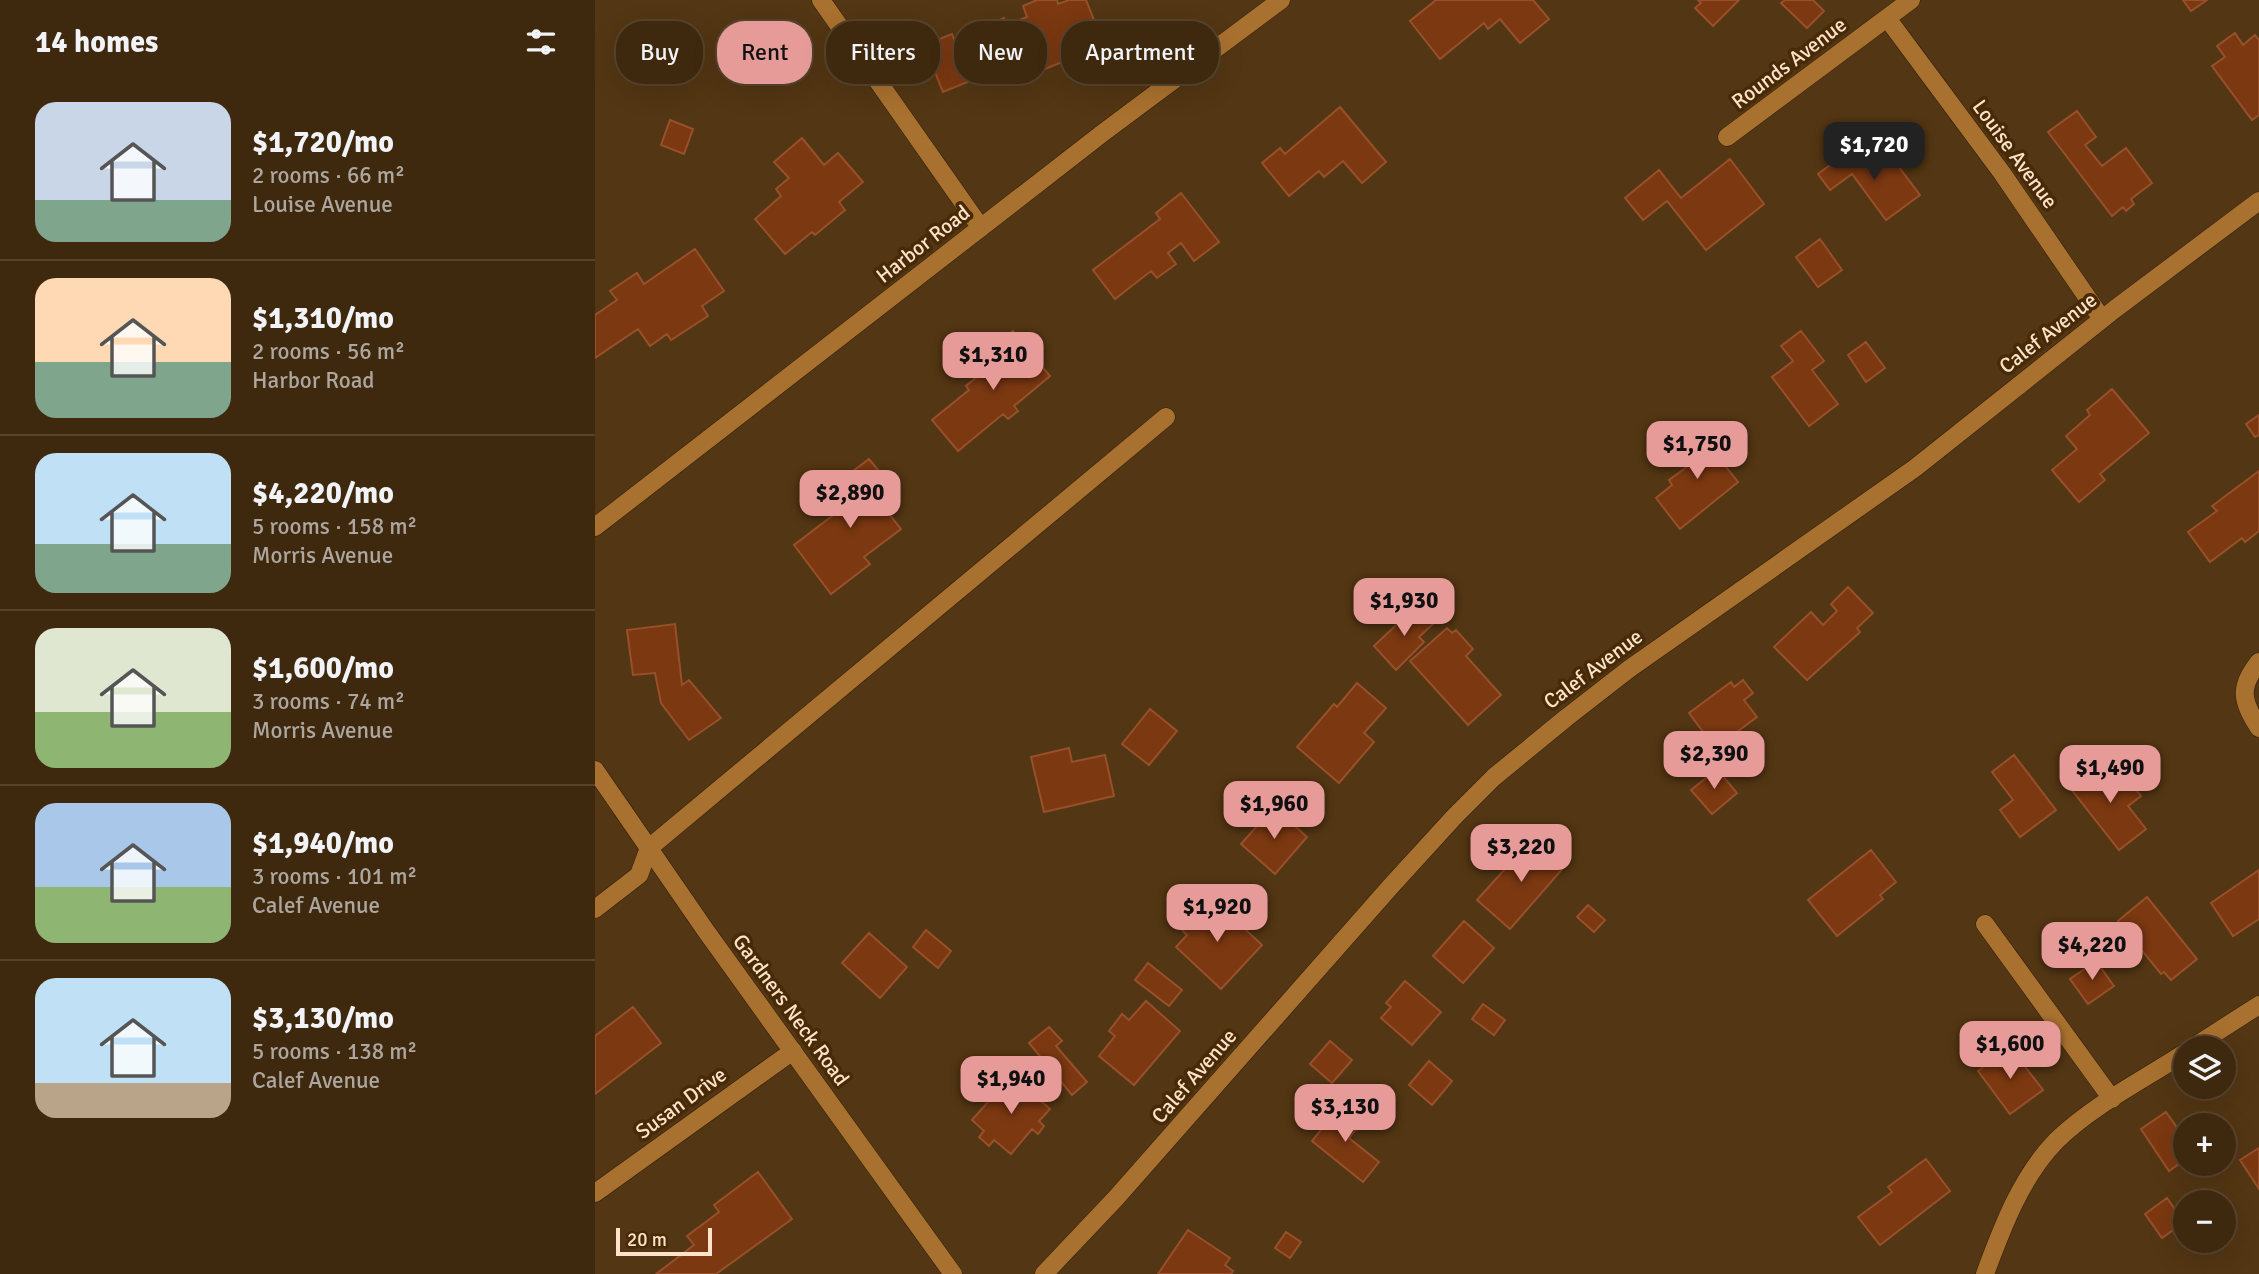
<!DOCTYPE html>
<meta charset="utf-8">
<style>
:root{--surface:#3e280e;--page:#453017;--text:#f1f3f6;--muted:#ada69e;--line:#57442e;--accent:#e69b98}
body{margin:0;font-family:Signika,sans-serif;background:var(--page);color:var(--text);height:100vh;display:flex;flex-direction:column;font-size:26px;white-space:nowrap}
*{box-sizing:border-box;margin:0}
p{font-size:23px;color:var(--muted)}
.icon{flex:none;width:38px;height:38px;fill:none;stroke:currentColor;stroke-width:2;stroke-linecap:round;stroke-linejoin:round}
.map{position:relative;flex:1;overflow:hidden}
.sheet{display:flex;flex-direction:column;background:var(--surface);width:595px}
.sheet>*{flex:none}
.guide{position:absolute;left:21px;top:21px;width:665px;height:63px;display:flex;gap:14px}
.buttons{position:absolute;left:1578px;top:1036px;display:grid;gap:14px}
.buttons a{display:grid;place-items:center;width:63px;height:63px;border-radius:50%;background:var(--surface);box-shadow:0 7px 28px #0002,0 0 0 2px var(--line);font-size:35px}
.scale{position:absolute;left:21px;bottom:18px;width:96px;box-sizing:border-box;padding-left:7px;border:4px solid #fce3ca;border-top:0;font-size:19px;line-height:24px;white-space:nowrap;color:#fce3ca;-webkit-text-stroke:5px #482b06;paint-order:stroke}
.price{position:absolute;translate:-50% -60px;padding:0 16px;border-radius:14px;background:var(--accent);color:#111;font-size:23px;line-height:46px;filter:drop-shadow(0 2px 4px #0008)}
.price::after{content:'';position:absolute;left:50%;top:42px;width:21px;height:16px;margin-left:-10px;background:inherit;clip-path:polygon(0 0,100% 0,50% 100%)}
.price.selected{background:#222;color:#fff}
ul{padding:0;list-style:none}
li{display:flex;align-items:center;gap:21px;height:175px;padding:0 35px}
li+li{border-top:2px solid var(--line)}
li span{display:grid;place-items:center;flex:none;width:196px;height:140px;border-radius:21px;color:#555}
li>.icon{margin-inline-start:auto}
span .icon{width:84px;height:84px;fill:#fffc;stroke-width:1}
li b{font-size:30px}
h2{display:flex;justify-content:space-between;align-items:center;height:84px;padding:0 35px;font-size:30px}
.pill{padding:0 24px;border-radius:28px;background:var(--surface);box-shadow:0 7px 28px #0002,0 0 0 2px var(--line);font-size:24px;line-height:63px}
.pill.selected{background:var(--accent);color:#111}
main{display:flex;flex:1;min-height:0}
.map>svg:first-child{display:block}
.building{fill:#7b3811;stroke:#97502a;stroke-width:2}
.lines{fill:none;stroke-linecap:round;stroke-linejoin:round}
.minor-casing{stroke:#321f0b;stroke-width:19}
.tertiary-casing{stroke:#321f0b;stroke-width:19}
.minor{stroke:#a9712f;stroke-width:18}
.tertiary{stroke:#a9712f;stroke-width:18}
.labels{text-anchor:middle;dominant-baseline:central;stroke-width:7;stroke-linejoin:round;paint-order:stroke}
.street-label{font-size:21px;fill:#fce3ca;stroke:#482b06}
</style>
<main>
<section class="sheet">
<h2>14 homes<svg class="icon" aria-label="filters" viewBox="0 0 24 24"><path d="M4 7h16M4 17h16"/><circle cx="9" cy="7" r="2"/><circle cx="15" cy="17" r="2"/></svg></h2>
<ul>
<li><span style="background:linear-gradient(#c9d6e8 70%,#7fa58c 0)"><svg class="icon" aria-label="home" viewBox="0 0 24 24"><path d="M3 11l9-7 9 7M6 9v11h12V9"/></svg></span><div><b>$1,720/mo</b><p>2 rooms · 66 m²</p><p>Louise Avenue</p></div></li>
<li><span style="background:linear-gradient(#ffd9b3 60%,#7fa58c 0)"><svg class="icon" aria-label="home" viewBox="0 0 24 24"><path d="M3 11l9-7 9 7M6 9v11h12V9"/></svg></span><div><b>$1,310/mo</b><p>2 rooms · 56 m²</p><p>Harbor Road</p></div></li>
<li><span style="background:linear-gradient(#bfe0f5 65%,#7fa58c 0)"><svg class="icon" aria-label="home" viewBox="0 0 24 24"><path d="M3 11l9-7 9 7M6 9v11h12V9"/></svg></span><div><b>$4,220/mo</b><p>5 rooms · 158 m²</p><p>Morris Avenue</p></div></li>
<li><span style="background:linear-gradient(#dfe7d0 60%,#8fb573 0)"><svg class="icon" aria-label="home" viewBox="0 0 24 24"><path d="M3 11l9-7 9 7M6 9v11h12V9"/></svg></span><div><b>$1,600/mo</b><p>3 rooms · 74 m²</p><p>Morris Avenue</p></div></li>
<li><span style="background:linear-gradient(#a9c7e8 60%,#8fb573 0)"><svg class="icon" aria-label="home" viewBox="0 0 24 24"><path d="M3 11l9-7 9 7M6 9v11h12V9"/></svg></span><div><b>$1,940/mo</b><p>3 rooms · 101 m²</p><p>Calef Avenue</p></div></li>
<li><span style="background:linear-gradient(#bfe0f5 75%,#b9a48a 0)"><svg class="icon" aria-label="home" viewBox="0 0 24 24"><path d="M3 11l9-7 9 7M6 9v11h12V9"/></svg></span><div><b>$3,130/mo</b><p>5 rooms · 138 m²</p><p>Calef Avenue</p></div></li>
</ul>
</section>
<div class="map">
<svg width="1664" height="1274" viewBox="0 0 1664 1274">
<rect width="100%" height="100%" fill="#533613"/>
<path class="building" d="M442,0H462L463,4L474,0H491L509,45L433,76L423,53L402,62L405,69L348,92L329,45L357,34L359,39L409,18L412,25L432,17L428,6Z
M841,0H938L954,19L925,43L905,19L893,29L889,23L845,59L815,21Z
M1103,0H1144L1118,26L1100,8L1106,3Z
M1190,0H1218L1229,11L1212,28L1186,3Z
M1588,0H1612L1596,11Z
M1640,33L1648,45L1660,35L1664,40V115L1657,120L1617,66L1630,57L1622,46Z
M745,107L791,162L767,183L748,161L729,177L724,171L694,196L667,163L685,148L690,154Z
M1482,111L1501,137L1490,145L1507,166L1531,148L1557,183L1536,199L1539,204L1531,211L1528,207L1517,216L1453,132Z
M75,120L98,129L89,154L66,145Z
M207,138L229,165L243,153L268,182L244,202L250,210L220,235L217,232L190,254L160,219L186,196L181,189L194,178L179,162Z
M1258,148L1276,173L1297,158L1325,195L1291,220L1257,174L1235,190L1223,174Z
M1135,159L1169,204L1111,250L1072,201L1048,220L1030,198L1064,170L1086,198Z
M586,193L624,242L599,261L586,243L573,253L581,264L562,278L556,271L520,299L498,270L565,219L561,213Z
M1225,239L1247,270L1223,287L1201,257Z
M100,249L129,291L107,306L113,316L76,340L72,334L55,346L43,329L0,358V315L22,300L15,291L42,273L49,284Z
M418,331L455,376L419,406L423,411L413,419L408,414L363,451L337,420L374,390L371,386L396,365L389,356Z
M1206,331L1229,361L1217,370L1243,404L1214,426L1177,377L1198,361L1186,346Z
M1271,342L1290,368L1271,382L1253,355Z
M1517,389L1554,433L1505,474L1510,480L1484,502L1457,470L1482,449L1471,436L1495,415L1492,410Z
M1664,415V435L1660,437L1651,424Z
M1109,429L1125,451L1121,454L1143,482L1085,529L1061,498L1077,485L1074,480L1093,466L1081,450Z
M274,459L298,488L283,500L306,529L269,557L275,564L236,594L199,545L241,513L237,507L255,493L245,481Z
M1664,471V531L1650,542L1647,538L1615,562L1593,532L1622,511L1617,506Z
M1253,587L1278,613L1262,628L1265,632L1212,680L1179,647L1216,612L1228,625L1242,611L1236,604Z
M822,605L839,623L824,637L829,642L801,670L779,646Z
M80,624L87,685L94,680L126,718L94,740L66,703L60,673L38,675L32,630Z
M852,628L857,633L861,630L878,649L871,656L906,695L873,725L815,661Z
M1148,680L1158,693L1149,700L1162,717L1120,748L1094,713L1136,682L1139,687Z
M762,683L791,708L769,733L779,742L744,783L702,747L739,704L742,707Z
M555,709L582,731L554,765L527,744Z
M474,748L477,762L510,755L519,796L449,812L436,757Z
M1419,755L1461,810L1425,837L1405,810L1418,800L1397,772Z
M1500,763L1519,788L1532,778L1546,796L1533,806L1551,829L1524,850L1476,789L1483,784L1479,779Z
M1122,769L1142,793L1117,814L1096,790Z
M679,807L712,837L680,874L646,844Z
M937,839L969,867L915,929L882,900Z
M1276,850L1301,882L1285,895L1288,899L1242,936L1213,900Z
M1664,870V919L1638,936L1616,903Z
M1552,897L1602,959L1576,980L1569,972L1566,974L1523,921Z
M621,902L667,945L626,989L581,947L592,935L582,925L593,913L602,922Z
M993,905L1010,920L999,932L982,917Z
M869,921L899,948L868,983L838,956Z
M331,930L356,951L343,968L318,947Z
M274,933L312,967L285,998L247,963Z
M1501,961L1519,986L1493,1004L1475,979Z
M553,963L587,990L574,1006L540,980Z
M810,981L846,1012L817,1045L786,1018L796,1007L791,1003Z
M551,1001L585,1031L539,1085L504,1056L520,1036L514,1031L527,1014L534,1020Z
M888,1004L910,1020L899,1035L877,1019Z
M38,1007L66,1043L0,1094V1036Z
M454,1027L467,1041L461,1046L492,1082L477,1095L434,1043Z
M735,1041L757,1060L737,1083L715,1064Z
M1415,1047L1448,1090L1415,1114L1383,1071Z
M834,1061L857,1081L837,1105L814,1085Z
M417,1075L455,1109L444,1121L449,1126L443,1134L437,1129L416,1154L399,1140L394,1146L384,1137L389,1131L377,1120Z
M746,1105L767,1122L754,1138L784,1162L768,1182L717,1141Z
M1571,1112L1591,1140V1159L1574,1171L1546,1129Z
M1664,1148V1189L1645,1160Z
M1331,1159L1355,1191L1285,1245L1263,1217L1297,1192L1293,1187Z
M163,1172L197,1219L121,1274H61L99,1245L92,1236L124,1212L119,1205Z
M1572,1198L1589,1222L1567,1238L1550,1214Z
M593,1230L635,1258L630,1265L638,1271L636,1274H563Z
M691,1232L706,1242L695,1258L680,1248Z"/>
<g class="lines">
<g class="minor-casing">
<path id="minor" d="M226,0L386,228
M1292,18L1407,173L1507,319
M1132,137L1316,0
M0,527L509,132L686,0
M1664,662C1643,688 1647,701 1664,728
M0,909L44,875L54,848L571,417
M1390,924L1517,1099
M1597,1048L1664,1005
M0,1193L198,1051
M449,1274L521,1198L796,886L860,816L899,777L971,718L1034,669L1320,468L1520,309L1664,201
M1390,1274C1407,1228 1426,1177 1461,1141C1498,1105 1548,1080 1591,1052"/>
</g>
<g class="tertiary-casing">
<path id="tertiary" d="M0,770L111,931L358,1274"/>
</g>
<use href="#minor" class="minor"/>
<use href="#tertiary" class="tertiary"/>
</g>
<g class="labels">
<g class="street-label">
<text transform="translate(1194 63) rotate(-37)">Rounds Avenue</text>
<text transform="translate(1420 154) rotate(54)">Louise Avenue</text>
<text transform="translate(328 244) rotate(-38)">Harbor Road</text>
<text transform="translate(1453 333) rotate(-38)">Calef Avenue</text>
<text transform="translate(998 669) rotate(-37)">Calef Avenue</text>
<text transform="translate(196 1010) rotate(54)">Gardners Neck Road</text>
<text transform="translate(599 1076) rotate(-49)">Calef Avenue</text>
<text transform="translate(86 1103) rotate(-36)">Susan Drive</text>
</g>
</g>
</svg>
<div class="buttons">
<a><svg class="icon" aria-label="layers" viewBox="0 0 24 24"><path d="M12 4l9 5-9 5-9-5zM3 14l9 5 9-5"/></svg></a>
<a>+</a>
<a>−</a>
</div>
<div class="scale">20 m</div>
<b class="price selected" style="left:1279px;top:182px">$1,720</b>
<b class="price" style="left:398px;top:392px">$1,310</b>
<b class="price" style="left:1102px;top:481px">$1,750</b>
<b class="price" style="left:255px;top:530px">$2,890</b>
<b class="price" style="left:809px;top:638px">$1,930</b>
<b class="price" style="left:1119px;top:791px">$2,390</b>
<b class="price" style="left:1515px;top:805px">$1,490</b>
<b class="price" style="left:679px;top:841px">$1,960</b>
<b class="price" style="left:926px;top:884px">$3,220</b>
<b class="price" style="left:622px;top:944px">$1,920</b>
<b class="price" style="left:1497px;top:982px">$4,220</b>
<b class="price" style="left:1415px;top:1081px">$1,600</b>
<b class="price" style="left:416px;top:1116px">$1,940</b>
<b class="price" style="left:750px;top:1144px">$3,130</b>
<div class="guide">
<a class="pill">Buy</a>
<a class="pill selected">Rent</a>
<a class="pill">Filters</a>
<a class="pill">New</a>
<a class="pill">Apartment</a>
</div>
</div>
</main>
